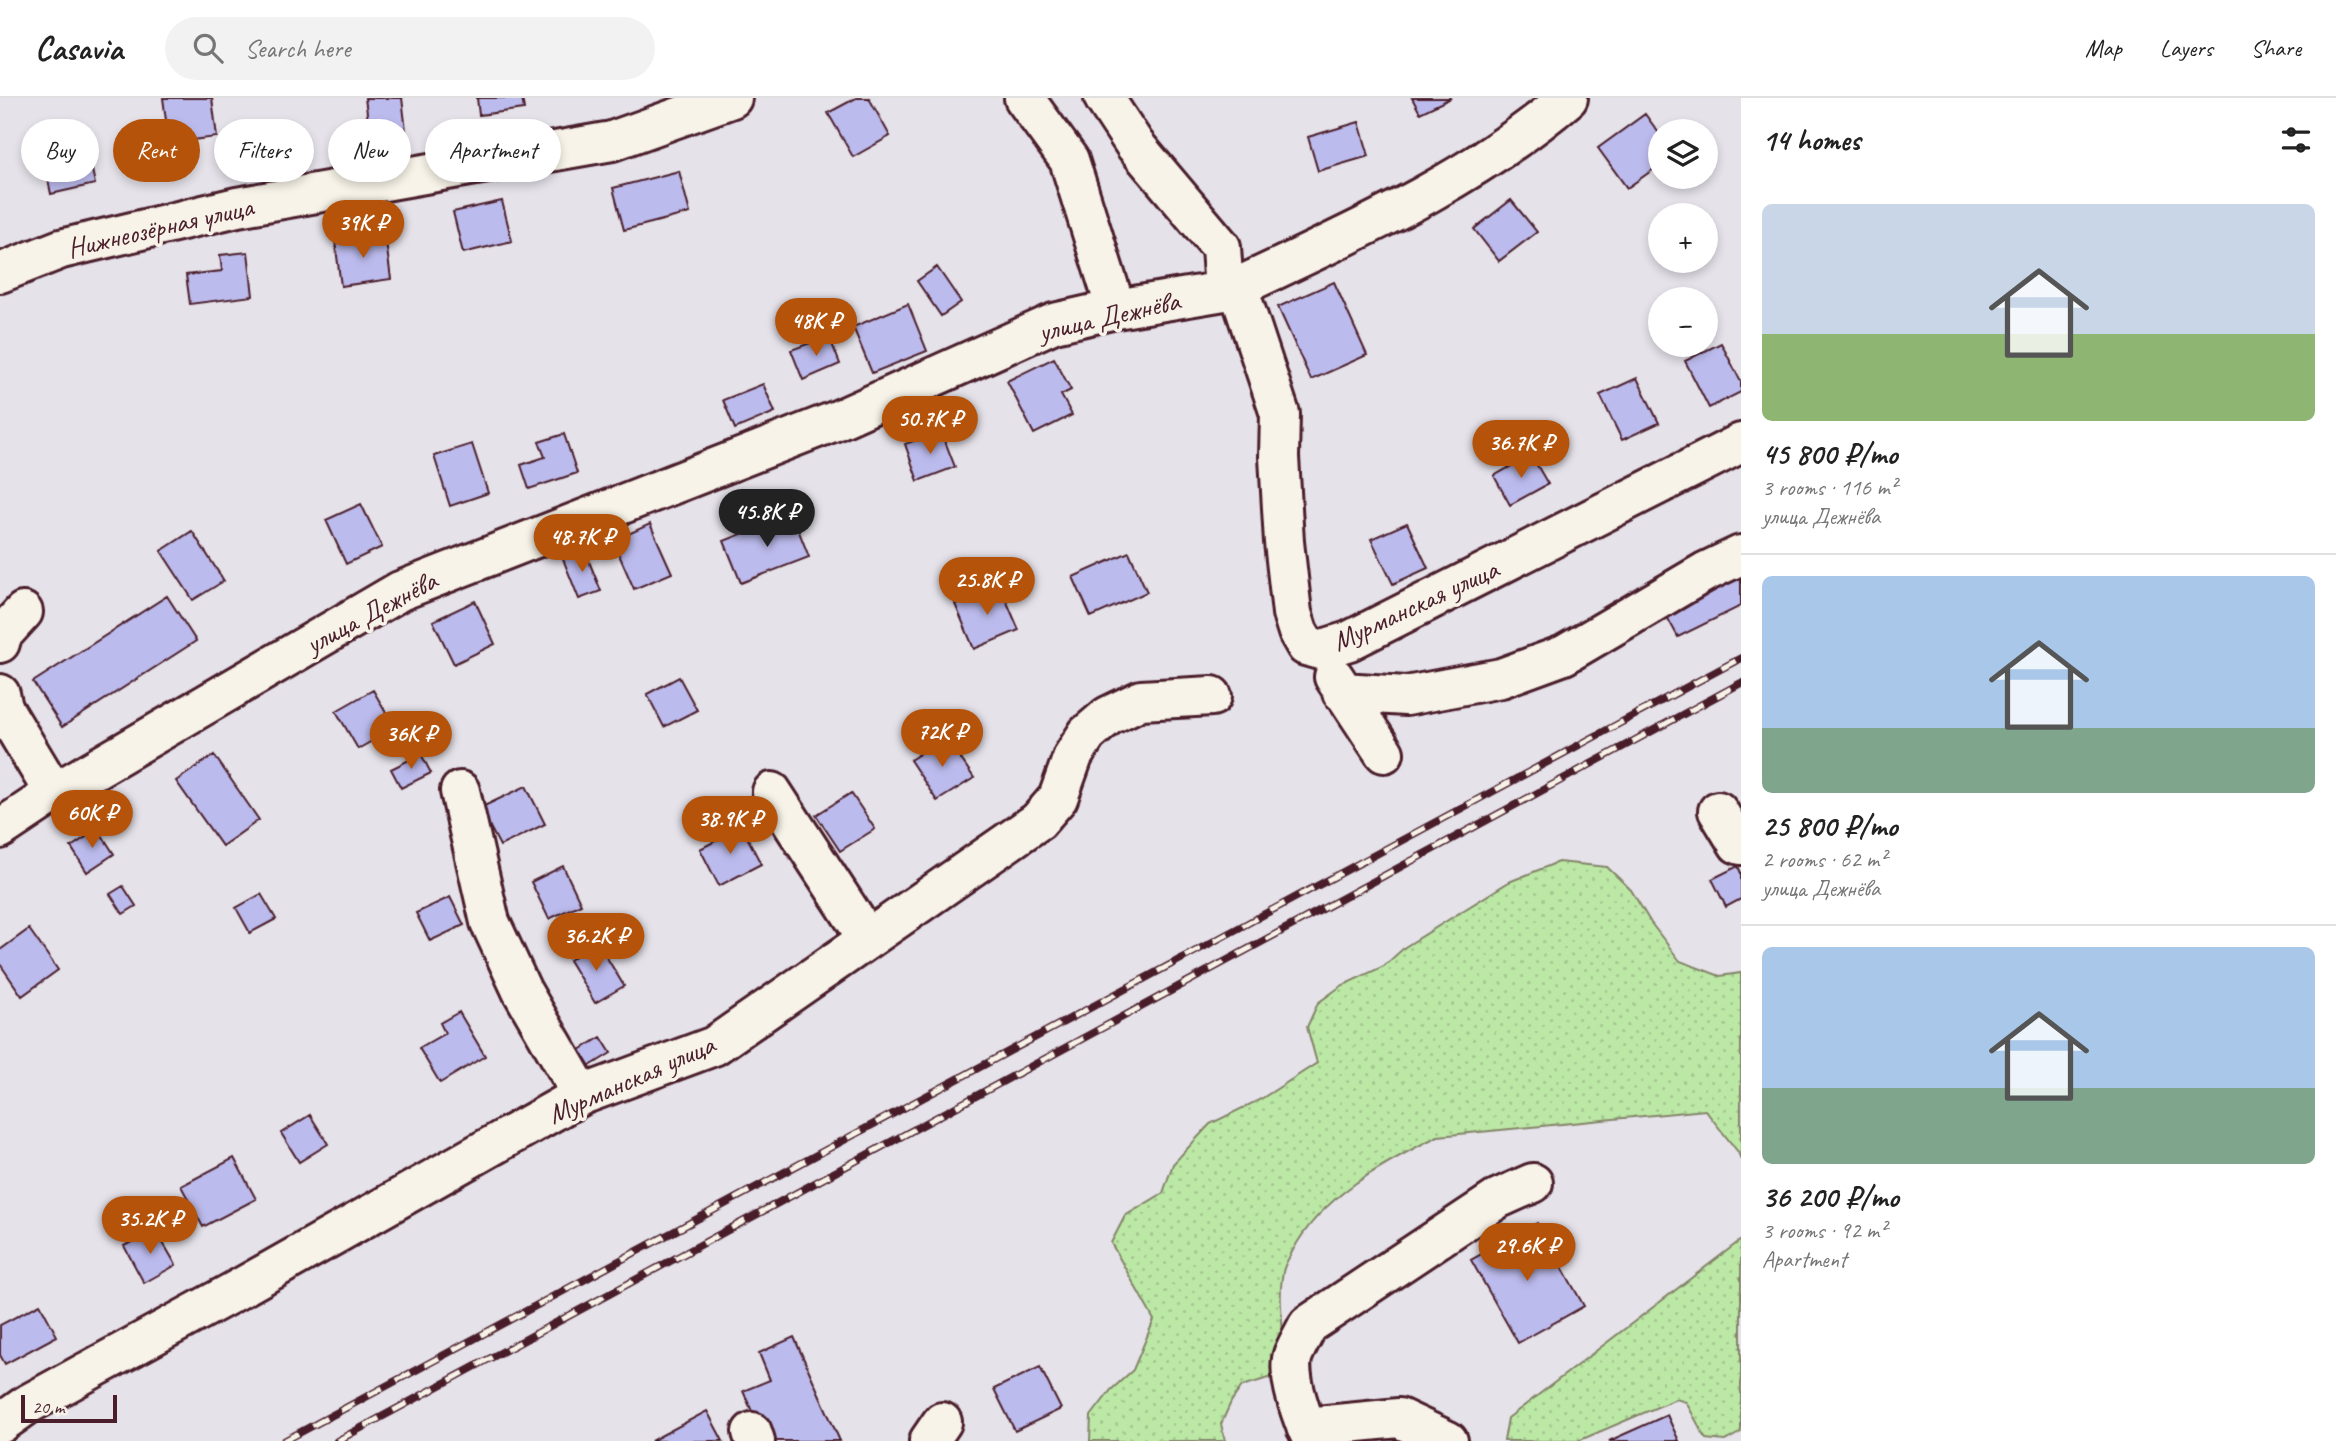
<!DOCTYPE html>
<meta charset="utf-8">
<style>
:root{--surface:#fff;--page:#f2f2f2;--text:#222;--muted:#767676;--line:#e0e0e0;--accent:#b45309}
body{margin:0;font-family:Caveat,sans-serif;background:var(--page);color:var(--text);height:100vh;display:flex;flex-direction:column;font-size:26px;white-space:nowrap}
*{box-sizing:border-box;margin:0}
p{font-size:23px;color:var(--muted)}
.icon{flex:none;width:38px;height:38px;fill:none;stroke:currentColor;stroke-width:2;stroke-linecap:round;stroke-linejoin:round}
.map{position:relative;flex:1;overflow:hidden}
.panel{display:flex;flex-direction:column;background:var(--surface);width:595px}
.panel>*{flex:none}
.guide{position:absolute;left:21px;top:21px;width:665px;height:63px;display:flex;gap:14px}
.tools{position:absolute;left:1648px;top:21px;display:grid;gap:14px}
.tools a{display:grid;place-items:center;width:70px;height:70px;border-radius:50%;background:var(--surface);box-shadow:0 4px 10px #0003;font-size:35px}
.scale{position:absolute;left:21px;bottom:18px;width:96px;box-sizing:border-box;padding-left:7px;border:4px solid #4a1f2b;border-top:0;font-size:19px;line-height:24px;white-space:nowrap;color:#4a1f2b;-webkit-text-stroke:5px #f7f3e8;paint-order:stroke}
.price{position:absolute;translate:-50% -60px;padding:0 16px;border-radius:24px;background:var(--accent);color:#fff;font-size:23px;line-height:46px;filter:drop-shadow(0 2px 4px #0008)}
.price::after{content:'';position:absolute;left:50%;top:42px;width:21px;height:16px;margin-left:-10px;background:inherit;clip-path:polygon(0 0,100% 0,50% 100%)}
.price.active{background:#222;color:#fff}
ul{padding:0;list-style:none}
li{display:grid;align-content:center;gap:14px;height:371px;padding:0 21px}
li+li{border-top:2px solid var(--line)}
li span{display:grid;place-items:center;height:217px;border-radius:10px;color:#555}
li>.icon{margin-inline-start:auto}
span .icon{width:126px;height:126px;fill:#fffc;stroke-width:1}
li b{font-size:30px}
h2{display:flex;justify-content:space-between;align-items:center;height:84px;padding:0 21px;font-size:30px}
.pill{padding:0 24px;border-radius:32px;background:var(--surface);box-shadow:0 4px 10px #0003;font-size:24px;line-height:63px}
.pill.active{background:var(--accent);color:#fff}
header{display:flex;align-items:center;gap:42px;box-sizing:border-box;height:98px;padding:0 35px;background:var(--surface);border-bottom:2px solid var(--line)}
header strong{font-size:33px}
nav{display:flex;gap:38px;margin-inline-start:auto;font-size:24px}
.search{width:490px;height:63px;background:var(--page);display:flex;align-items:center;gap:18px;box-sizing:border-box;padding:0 24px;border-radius:38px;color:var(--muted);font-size:26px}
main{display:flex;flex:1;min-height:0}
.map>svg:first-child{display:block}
.grass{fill:url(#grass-dots);stroke:#838468;stroke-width:2}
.building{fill:#bcbbed;stroke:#4a1f2b;stroke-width:2}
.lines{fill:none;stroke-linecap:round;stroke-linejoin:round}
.minor-casing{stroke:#4a1f2b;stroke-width:44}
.minor{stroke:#f7f3e8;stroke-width:38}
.rail-casing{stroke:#4a1f2b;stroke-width:8}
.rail{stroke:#f7f3e8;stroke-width:5;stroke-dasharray:16;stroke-linecap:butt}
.labels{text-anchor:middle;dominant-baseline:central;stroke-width:7;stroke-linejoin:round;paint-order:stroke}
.street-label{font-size:28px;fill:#4a1f2b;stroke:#f7f3e8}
</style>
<header>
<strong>Casavia</strong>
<div class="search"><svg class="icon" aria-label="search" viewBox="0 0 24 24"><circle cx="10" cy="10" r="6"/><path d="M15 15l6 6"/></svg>Search here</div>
<nav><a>Map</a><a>Layers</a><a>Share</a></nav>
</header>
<main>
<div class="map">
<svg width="1741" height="1343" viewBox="0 0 1741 1343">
<defs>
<pattern id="grass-dots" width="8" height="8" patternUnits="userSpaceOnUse" patternTransform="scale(1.75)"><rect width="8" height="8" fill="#bce8a6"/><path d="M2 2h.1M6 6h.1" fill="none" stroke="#a3c78f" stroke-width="1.8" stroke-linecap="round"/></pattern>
</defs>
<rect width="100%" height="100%" fill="#e5e2ea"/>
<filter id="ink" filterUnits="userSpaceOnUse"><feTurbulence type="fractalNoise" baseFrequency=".0143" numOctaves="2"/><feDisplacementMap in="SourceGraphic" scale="14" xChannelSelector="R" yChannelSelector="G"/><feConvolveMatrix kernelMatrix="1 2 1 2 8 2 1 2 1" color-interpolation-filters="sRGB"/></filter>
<g filter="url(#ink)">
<path class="grass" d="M1558,764L1607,769L1631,792L1651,825L1680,863L1720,878L1741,875V1062L1738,1054L1705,1012L1438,1038C1384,1065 1320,1099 1292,1154C1289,1160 1284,1167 1283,1174C1276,1207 1288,1243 1282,1276L1242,1288L1231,1304L1221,1326L1225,1343H1090L1091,1318L1111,1292L1133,1272L1154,1222L1111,1145L1125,1118L1163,1095L1173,1066L1210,1026L1261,1001L1317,965L1307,929L1318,905L1341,888L1384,868L1405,849L1509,784Z
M1741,1142V1334L1725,1343L1706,1341L1686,1304L1676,1301L1578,1343H1504L1508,1320Z"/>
<path class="building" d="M163,0H212L217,39L169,45Z
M365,0H402L407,41L371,46Z
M477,0H522L524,11L479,17Z
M856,0H869L890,38L853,59L828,15Z
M1412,0H1451L1420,15Z
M1645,16L1661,38V66L1627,90L1598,50Z
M1359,24L1369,58L1318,73L1308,39Z
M86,43L95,86L51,96L42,52Z
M679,73L690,115L624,132L613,90Z
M1511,102L1537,134L1499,163L1474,131Z
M502,103L512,143L463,155L453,114Z
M385,136L391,181L341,188L335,143Z
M248,154L253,198L190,206L186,177L222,173L220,157Z
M937,169L961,204L941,218L917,183Z
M1334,184L1367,257L1311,282L1278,209Z
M908,206L927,253L872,275L853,229Z
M829,238L840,266L803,282L791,252Z
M1721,245L1741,284V294L1709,310L1685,263Z
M1054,260L1071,292L1061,297L1072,317L1034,336L1007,283Z
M1637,280L1659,325L1622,342L1600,297Z
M763,286L775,314L735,331L723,302Z
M941,333L955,369L918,383L905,346Z
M564,336L577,375L529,391L521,367L545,359L539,344Z
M472,346L488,395L450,408L434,358Z
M1531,357L1548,386L1510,407L1494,378Z
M361,406L382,449L346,466L326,422Z
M792,416L809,459L741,485L724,443Z
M1407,425L1428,470L1393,486L1371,441Z
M650,426L672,475L634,491L613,443Z
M192,433L224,483L193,502L161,453Z
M584,451L601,493L579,501L563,461Z
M1129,454L1147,494L1091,519L1073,479Z
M1741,479V508L1678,539L1666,517Z
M1000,488L1019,532L974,551L955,506Z
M167,498L196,543L62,629L33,584Z
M475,503L495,546L454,566L433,523Z
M679,579L697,612L664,629L647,596Z
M373,592L395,630L358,651L336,613Z
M946,639L974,680L937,703L910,662Z
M421,656L431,675L401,690L391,671Z
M214,657L259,722L222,748L176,683Z
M526,688L545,726L500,748L480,710Z
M851,695L875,731L840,753L816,717Z
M742,729L761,766L719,788L700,751Z
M98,731L114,756L87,774L71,749Z
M563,768L581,806L549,821L531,784Z
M1738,768L1741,775V801L1726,809L1712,781Z
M123,788L136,808L123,816L110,796Z
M261,796L276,821L250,835L236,810Z
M450,799L464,827L430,843L416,815Z
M29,831L58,872L22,898L0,866V852Z
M598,845L624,888L595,905L569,862Z
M459,914L485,958L440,985L419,950L445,935L440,925Z
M601,939L611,955L590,968L580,952Z
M310,1017L328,1046L299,1064L281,1035Z
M234,1060L256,1101L203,1129L181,1088Z
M1537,1125L1584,1208L1518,1245L1471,1162Z
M155,1131L176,1167L144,1185L124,1148Z
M40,1206L57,1238L5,1266L0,1257V1227Z
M794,1239L840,1343H765L743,1293L770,1282L759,1255Z
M1040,1269L1061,1311L1015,1333L994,1291Z
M707,1313L723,1343H651Z
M1667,1317L1679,1343H1609Z"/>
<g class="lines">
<g class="minor-casing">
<path id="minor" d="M1024,0L1069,62L1116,211
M1104,0L1135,47L1221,149L1224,193
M0,175L61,151L237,109L612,43L732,0
M1238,189L1280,316L1279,359L1284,444L1292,515L1298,534L1306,548L1320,552L1349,543L1741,345
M0,545L2,537L23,514
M1334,579L1384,655
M1342,594L1406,598L1501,580L1564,557L1705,474L1741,457
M0,596L3,610L54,695
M460,693L490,824L522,893L582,997
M772,694L867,840
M1718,713L1738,746L1741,747
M0,731L54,695L400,493L835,323L1054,225L1116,211L1224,193L1238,189C1354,134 1470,84 1568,0
M0,1326L28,1306L235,1193L582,997L714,948L1038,723L1058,700L1073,658L1087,636L1108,618L1141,602L1212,598
M1306,1329L1399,1320L1448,1343
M752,1334L755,1343
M929,1343L942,1324
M1313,1343C1303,1324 1286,1277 1293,1257C1297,1247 1303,1237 1308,1227L1499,1100L1533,1085"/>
</g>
<use href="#minor" class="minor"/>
<g class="rail-casing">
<path id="rail" d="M284,1343L1741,560
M337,1343L1741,585"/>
</g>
<use href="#rail" class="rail"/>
</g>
</g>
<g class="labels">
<g class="street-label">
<text transform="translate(160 129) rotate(-13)">Нижнеозёрная улица</text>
<text transform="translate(1109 218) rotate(-13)">улица Дежнёва</text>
<text transform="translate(1415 507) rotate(-25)">Мурманская улица</text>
<text transform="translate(371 514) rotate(-28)">улица Дежнёва</text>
<text transform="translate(631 981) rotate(-24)">Мурманская улица</text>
</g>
</g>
</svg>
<div class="tools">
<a><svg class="icon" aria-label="layers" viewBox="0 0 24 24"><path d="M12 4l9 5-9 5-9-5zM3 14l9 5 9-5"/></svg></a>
<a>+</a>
<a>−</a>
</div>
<div class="scale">20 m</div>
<b class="price" style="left:363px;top:162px">39K ₽</b>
<b class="price" style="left:816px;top:260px">48K ₽</b>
<b class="price" style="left:930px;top:358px">50.7K ₽</b>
<b class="price" style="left:1521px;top:382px">36.7K ₽</b>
<b class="price active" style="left:767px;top:451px">45.8K ₽</b>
<b class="price" style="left:582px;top:476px">48.7K ₽</b>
<b class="price" style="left:987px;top:519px">25.8K ₽</b>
<b class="price" style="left:942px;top:671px">72K ₽</b>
<b class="price" style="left:411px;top:673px">36K ₽</b>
<b class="price" style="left:92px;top:752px">60K ₽</b>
<b class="price" style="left:730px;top:758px">38.9K ₽</b>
<b class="price" style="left:596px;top:875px">36.2K ₽</b>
<b class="price" style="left:150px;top:1158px">35.2K ₽</b>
<b class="price" style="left:1527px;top:1185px">29.6K ₽</b>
<div class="guide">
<a class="pill">Buy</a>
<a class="pill active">Rent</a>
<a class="pill">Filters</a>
<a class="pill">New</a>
<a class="pill">Apartment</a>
</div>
</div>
<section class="panel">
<h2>14 homes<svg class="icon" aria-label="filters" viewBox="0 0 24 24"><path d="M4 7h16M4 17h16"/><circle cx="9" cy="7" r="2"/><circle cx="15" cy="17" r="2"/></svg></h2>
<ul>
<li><span style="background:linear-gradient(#c9d6e8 60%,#8fb573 0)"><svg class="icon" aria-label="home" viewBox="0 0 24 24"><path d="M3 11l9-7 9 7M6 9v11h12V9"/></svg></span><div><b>45 800 ₽/mo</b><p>3 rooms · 116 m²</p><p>улица Дежнёва</p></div></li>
<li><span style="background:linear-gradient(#a9c7e8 70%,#7fa58c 0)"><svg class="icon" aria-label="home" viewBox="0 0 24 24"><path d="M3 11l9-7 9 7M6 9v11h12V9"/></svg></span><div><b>25 800 ₽/mo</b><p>2 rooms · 62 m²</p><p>улица Дежнёва</p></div></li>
<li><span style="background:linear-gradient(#a9c7e8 65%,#7fa58c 0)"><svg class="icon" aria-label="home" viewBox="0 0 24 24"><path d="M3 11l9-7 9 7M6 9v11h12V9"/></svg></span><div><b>36 200 ₽/mo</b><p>3 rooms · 92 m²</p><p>Apartment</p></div></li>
</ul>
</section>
</main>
